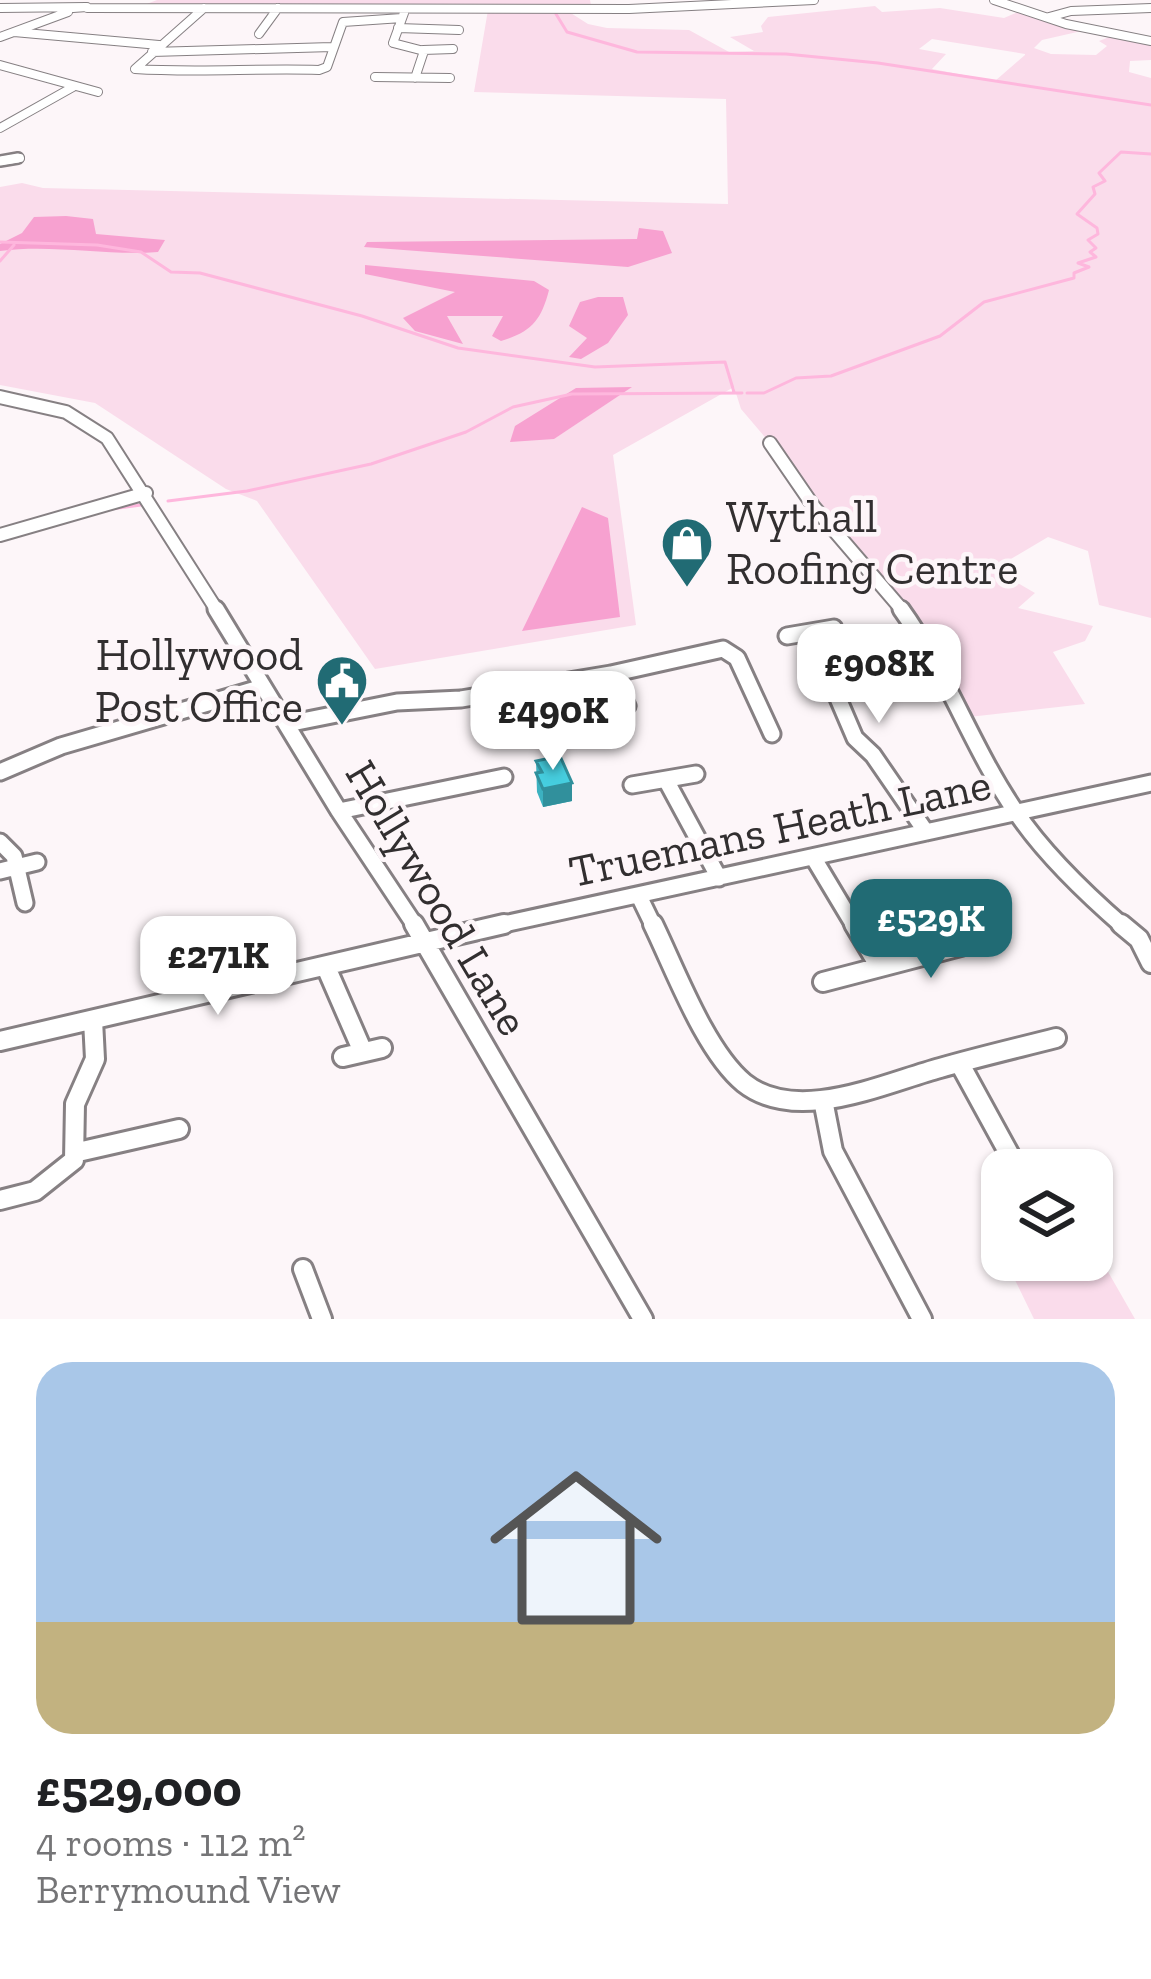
<!DOCTYPE html>
<meta charset="utf-8">
<style>
:root{--surface:#fff;--page:#f2f2f2;--text:#202124;--muted:#757577;--line:#e0e0e0;--accent:#216b74}
body{margin:0;font-family:"Zilla Slab",serif;background:var(--page);color:var(--text);height:100vh;display:flex;flex-direction:column;font-size:45px;white-space:nowrap}
*{box-sizing:border-box;margin:0}
p{font-size:39px;color:var(--muted)}
.icon{flex:none;width:66px;height:66px;fill:none;stroke:currentColor;stroke-width:2;stroke-linecap:round;stroke-linejoin:round}
.map{position:relative;height:1319px;overflow:hidden}
.details{display:flex;flex-direction:column;background:var(--surface);flex:1}
.details>*{flex:none}
.tools{position:absolute;left:981px;top:1149px;display:grid;gap:24px}
.tools a{display:grid;place-items:center;width:132px;height:132px;border-radius:24px;background:var(--surface);box-shadow:0 3px 9px #0004;font-size:60px}
.price{position:absolute;translate:-50% -102px;padding:0 27px;border-radius:24px;background:#fff;color:#222;font-size:39px;line-height:78px;filter:drop-shadow(0 3px 6px #0008)}
.price::after{content:'';position:absolute;left:50%;top:72px;width:36px;height:27px;margin-left:-18px;background:inherit;clip-path:polygon(0 0,100% 0,50% 100%)}
.price.active{background:var(--accent);color:#fff}
ul{padding:0;list-style:none}
li{display:grid;align-content:center;gap:24px;height:636px;padding:0 36px}
li+li{border-top:3px solid var(--line)}
li span{display:grid;place-items:center;height:372px;border-radius:36px;color:#555}
li>.icon{margin-inline-start:auto}
span .icon{width:216px;height:216px;fill:#fffc;stroke-width:1}
li b{font-size:51px}
.map>svg:first-child{display:block}
.green{fill:#fadceb;fill-rule:evenodd}
.forest{fill:#f7a1d0}
.lines{fill:none;stroke-linecap:round;stroke-linejoin:round}
.stream{stroke:#feb7dd;stroke-width:3}
.minor-far4-casing{stroke:#868083;stroke-width:10}
.minor-far3-casing{stroke:#868083;stroke-width:14}
.minor-far2-casing{stroke:#868083;stroke-width:16}
.minor-far1-casing{stroke:#868083;stroke-width:21}
.minor-casing{stroke:#868083;stroke-width:24}
.minor-far4{stroke:#fff;stroke-width:8}
.minor-far3{stroke:#fff;stroke-width:9}
.minor-far2{stroke:#fff;stroke-width:12}
.minor-far1{stroke:#fff;stroke-width:15}
.minor{stroke:#fff;stroke-width:18}
.wall{fill:#3cb1c0}
.shaded-wall{fill:#31909c}
.building{fill:#46cedf;stroke:#31909c;stroke-width:3}
.labels{text-anchor:middle;dominant-baseline:central;stroke-width:9;stroke-linejoin:round;paint-order:stroke}
.poi-label{font-size:45px;fill:#322f30;stroke:#fdf6f9;text-anchor:start}
.street-label{font-size:45px;fill:#322f30;stroke:#fdf6f9}
</style>
<div class="map">
<svg width="1151" height="1319" viewBox="0 0 1151 1319">
<rect width="100%" height="100%" fill="#fdf6f9"/>
<path class="green" d="M157,0H590L591,5H144Z
M875,6L882,12L940,8L1004,18L1018,12L1086,30L1042,40L1034,48L1051,54L1096,55L1107,46L1099,41L1112,36L1151,41V60L1130,61L1129,72L1151,78V618L1099,605L1088,551L1048,537L994,569L1035,593L1018,608L1093,626L1085,641L1053,652L1085,704L969,717L943,656L866,556L741,409L734,387L613,455L636,625L375,669L257,501L226,489L95,403L0,385V187L22,183L43,188L728,204L726,99L474,92L488,10H566L588,24L607,28L689,30L729,52L754,51L730,37L763,32L761,26L768,17ZM932,39L1025,54V55L995,81L932,69L946,54L919,49Z
M1099,1256L1135,1319H1034L1015,1280Z"/>
<path class="forest" d="M66,216L93,219L96,234L165,240L158,252C106,256 53,244 0,251V244L22,233L34,217Z
M639,228L663,231L672,253L628,267L364,247L367,242L637,239Z
M365,265L534,281L549,290C541,321 531,332 501,341L492,336L503,316H447L463,344L415,331L403,318L455,292L365,274Z
M598,297H623L628,315L608,343L581,359L569,357L587,338L569,326L580,302Z
M632,387L554,439L510,442L515,426L576,388Z
M582,507L608,518L620,617L522,631Z"/>
<g class="lines">
<path class="stream" d="M556,14L567,32L637,52L786,54L878,63L1151,105
M0,242L97,245L141,252L171,272L200,273L362,316L458,348L595,367L725,362L734,392
M0,261L14,245
M747,393H764L796,378L831,376L940,336L984,302L1074,278V273L1089,267L1078,263L1096,257L1090,252L1096,248L1088,240L1098,234L1097,228L1077,214L1095,194L1093,187L1105,181L1099,173L1121,152L1151,154
M168,501L247,491L371,464L466,432L513,407L572,394L742,393
M111,509L141,505"/>
<g class="minor-far4-casing">
<path id="minor-far4" d="M994,0L1066,24L1151,41
M0,8L87,7L73,8
M87,8L629,9L814,0
M204,8L135,69C197,73 257,68 319,70L327,67L343,22L402,18
M404,13L393,43L424,51L415,78
M1049,17L1071,11L1151,8
M398,28L459,30
M14,32L159,45
M259,34L278,8
M0,37L68,12
M423,50L453,49
M152,52L332,47
M0,65L98,92
M375,77L450,78
M0,128L73,87
M0,161L20,158"/>
</g>
<g class="minor-far3-casing">
<path id="minor-far3" d="M0,161L18,158"/>
</g>
<g class="minor-far2-casing">
<path id="minor-far2" d="M0,397L66,412L107,438L218,612
M770,443L814,507L904,612
M0,535L146,493"/>
</g>
<g class="minor-far1-casing">
<path id="minor-far1" d="M216,609L339,811L416,927
M901,609C947,673 972,748 1016,812C1044,854 1086,894 1124,927
M810,633L855,738L873,755L926,832
M787,636L834,628
M287,724L397,702L461,699L611,674L723,649L737,658L772,734
M602,730L627,706L611,674
M0,772L61,746L263,687
M666,780L719,878
M632,785L696,774
M339,811L504,777
M0,842L14,856L25,903
M813,857L855,927
M0,871L37,862
M639,896L654,927
M490,927L1151,783"/>
</g>
<g class="minor-casing">
<path id="minor" d="M414,924L643,1319
M653,924C675,969 705,1051 744,1083C797,1125 884,1083 940,1068C978,1057 1017,1048 1056,1038
M854,924L880,967
M1121,924L1139,939L1151,963
M326,967L363,1052
M823,982L961,946L951,929
M0,1041L504,924
M343,1057L382,1048
M960,1064L1018,1170
M823,1100L833,1151L922,1319
M78,1152L179,1129
M0,1200L35,1191L74,1160L75,1104L95,1059L93,1020
M303,1269L322,1319"/>
</g>
<use href="#minor-far4" class="minor-far4"/>
<use href="#minor-far3" class="minor-far3"/>
<use href="#minor-far2" class="minor-far2"/>
<use href="#minor-far1" class="minor-far1"/>
<use href="#minor" class="minor"/>
</g>
<path class="wall" d="M536,761L572,783V801L543,807L537,792Z"/>
<path class="shaded-wall" d="M572,783V801L543,807V789Z"/>
<path class="building" d="M560,756L572,783L543,789L536,773L542,772L536,761Z"/>
<defs>
<g id="shop-pin" transform="scale(2.7)"><path d="M0 17L-7.5 6A9.5 9.5 0 1 1 7.5 6Z" fill="#216b74" stroke="#fdf6f9"/><path d="M-5-2.5h2.3a2.7 3.5 0 0 1 5.4 0H5L5.5 6h-11ZM-1.5-2.5h3a1.5 2.3 0 0 0-3 0Z" fill="#fff"/></g>
<g id="civic-pin" transform="scale(2.7)"><path d="M0 17L-7.5 6A9.5 9.5 0 1 1 7.5 6Z" fill="#216b74" stroke="#fdf6f9"/><path d="M-.6-6.5H3V-4.5H.6V-3L4-1V1h2V6H-6V1h2V-1L-.6-3ZM-1.2 2.5V6h2.4V2.5Z" fill="#fff"/></g>
</defs>
<g fill-rule="evenodd">
<use href="#shop-pin" x="687" y="543"/>
<use href="#civic-pin" x="342" y="681"/>
</g>
<g class="labels">
<g class="poi-label">
<text x="726" y="517">Wythall<tspan x="726" dy="52">Roofing Centre</tspan></text>
<text x="303" y="655" text-anchor="end">Hollywood<tspan x="303" dy="52">Post Office</tspan></text>
</g>
<g class="street-label">
<text transform="translate(780 828) rotate(-12)">Truemans Heath Lane</text>
<text transform="translate(437 898) rotate(59)">Hollywood Lane</text>
</g>
</g>
</svg>
<div class="tools">
<a><svg class="icon" aria-label="layers" viewBox="0 0 24 24"><path d="M12 4l9 5-9 5-9-5zM3 14l9 5 9-5"/></svg></a>
</div>
<b class="price" style="left:879px;top:726px">£908K</b>
<b class="price" style="left:553px;top:773px">£490K</b>
<b class="price active" style="left:931px;top:981px">£529K</b>
<b class="price" style="left:218px;top:1018px">£271K</b>
</div>
<section class="details">
<ul>
<li><span style="background:linear-gradient(#a9c7e8 70%,#c2b280 0)"><svg class="icon" aria-label="home" viewBox="0 0 24 24"><path d="M3 11l9-7 9 7M6 9v11h12V9"/></svg></span><div><b>£529,000</b><p>4 rooms · 112 m²</p><p>Berrymound View</p></div></li>
</ul>
</section>
